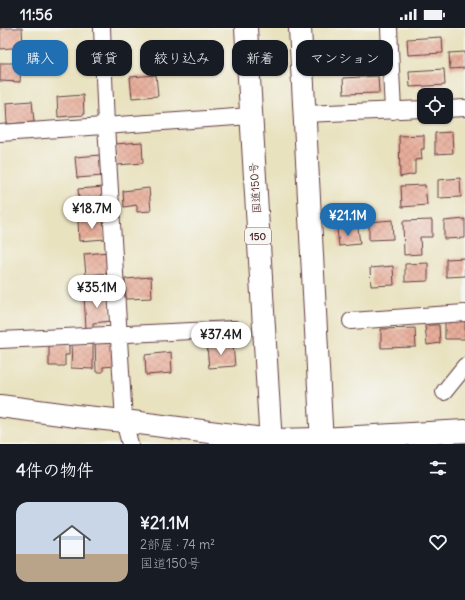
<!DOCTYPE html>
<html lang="ja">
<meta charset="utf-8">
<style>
:root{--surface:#171b24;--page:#20242c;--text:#f1f3f6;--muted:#9ea1a6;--line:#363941;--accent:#1f6fb2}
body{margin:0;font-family:Delius,"Klee One",sans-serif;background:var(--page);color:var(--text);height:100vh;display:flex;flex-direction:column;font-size:15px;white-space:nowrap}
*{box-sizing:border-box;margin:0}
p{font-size:13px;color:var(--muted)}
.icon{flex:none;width:22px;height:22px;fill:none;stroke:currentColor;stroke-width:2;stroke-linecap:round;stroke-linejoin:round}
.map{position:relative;height:416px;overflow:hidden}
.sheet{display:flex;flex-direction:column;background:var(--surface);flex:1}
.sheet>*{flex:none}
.guide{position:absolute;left:12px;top:12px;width:441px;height:36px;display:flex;gap:8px}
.fabs{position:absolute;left:417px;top:60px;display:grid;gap:8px}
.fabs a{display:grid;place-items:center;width:36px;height:36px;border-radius:8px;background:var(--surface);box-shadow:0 1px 3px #0004;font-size:20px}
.price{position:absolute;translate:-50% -34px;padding:0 9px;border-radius:14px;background:#fff;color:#222;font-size:13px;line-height:26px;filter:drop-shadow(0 1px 2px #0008)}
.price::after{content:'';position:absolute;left:50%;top:24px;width:12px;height:9px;margin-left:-6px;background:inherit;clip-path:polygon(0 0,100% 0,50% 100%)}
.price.on{background:var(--accent);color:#fff}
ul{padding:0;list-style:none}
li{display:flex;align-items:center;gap:12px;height:100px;padding:0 16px}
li+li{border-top:1px solid var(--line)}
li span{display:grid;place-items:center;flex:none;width:112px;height:80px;border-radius:12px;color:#555}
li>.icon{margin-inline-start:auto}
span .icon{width:48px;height:48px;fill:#fffc;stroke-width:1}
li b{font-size:17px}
h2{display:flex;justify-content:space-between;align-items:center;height:48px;padding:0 16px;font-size:17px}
.chip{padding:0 14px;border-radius:12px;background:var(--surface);box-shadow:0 1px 3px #0004;font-size:14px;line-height:36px}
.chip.on{background:var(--accent);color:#fff}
.status{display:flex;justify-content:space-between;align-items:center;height:28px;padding:0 20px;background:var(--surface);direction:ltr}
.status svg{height:11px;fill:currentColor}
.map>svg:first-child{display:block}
.building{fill:url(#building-cross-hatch)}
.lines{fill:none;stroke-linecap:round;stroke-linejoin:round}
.street-casing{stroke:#623c41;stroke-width:18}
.secondary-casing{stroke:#623c41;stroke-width:24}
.highway-casing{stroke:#623c41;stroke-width:24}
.street{stroke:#fff;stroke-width:16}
.secondary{stroke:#fff;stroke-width:22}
.highway{stroke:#fff;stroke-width:22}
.labels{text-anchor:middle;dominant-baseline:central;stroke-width:3;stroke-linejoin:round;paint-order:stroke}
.shield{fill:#f6f6f2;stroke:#7e6067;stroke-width:1}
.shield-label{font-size:10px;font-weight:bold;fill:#4a1f2b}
.street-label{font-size:11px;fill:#4a1f2b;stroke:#f6f6f2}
</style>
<div class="status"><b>11:56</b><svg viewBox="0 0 49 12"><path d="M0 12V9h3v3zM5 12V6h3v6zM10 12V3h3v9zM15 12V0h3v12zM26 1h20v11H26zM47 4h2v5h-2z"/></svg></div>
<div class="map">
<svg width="465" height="416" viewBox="0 0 465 416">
<defs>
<pattern id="building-cross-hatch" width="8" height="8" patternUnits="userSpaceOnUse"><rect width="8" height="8" fill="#e7ad9a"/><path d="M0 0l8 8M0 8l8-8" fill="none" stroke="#c89485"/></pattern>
</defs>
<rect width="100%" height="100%" fill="#f6f6f2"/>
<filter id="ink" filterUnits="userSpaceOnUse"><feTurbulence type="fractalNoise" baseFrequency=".025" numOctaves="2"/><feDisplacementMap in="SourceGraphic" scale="8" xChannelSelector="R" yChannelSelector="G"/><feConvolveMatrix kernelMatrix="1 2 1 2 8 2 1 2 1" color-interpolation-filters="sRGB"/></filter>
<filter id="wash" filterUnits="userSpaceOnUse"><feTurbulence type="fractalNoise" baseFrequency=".012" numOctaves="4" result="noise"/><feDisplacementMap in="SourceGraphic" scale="16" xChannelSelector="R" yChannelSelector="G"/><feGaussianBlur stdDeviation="0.9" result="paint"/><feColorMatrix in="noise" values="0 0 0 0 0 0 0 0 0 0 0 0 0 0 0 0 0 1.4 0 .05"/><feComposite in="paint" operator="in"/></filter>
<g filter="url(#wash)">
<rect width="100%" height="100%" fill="#e9e2bf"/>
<g id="blocks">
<path class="building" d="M0,0H22L23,19L0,21Z
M442,9L443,25L408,27L407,11Z
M378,15L379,31L344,33L343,17Z
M465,24V40L450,41L449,25Z
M0,35H21L20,54L0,53Z
M444,41L445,57L410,59L409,43Z
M156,47L158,68L132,70L130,49Z
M378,48L379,65L344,66L343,50Z
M83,67L84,87L58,89L57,69Z
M32,73L34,94L7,96L6,75Z
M452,104L453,125L435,126V105Z
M424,107V121H421L422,131L415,132V146L400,149L399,108Z
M142,114L143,135L117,137L115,116Z
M101,127L103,148L77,150L75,129Z
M460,150L461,169L438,170V152Z
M425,157L427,177L402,179L401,158Z
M104,159L106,180L80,182L78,161Z
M149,160L151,183L137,184V177L124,179L123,163Z
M104,190L105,211L79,213L78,192Z
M465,191V210L444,211V193Z
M392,192L393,211L369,212V194Z
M432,192V209H420L421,226L404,227L403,193Z
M358,200L360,216L339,218L337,201Z
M110,224L112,245L86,247L84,226Z
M465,230V248L446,249V231Z
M428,235V253L405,254V236Z
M393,238L394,257L371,258L370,240Z
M151,249L152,270L126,271L125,251Z
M109,266L111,293L93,295V299L86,300L84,268Z
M465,292V311H445V293Z
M425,297H439L440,315L427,317Z
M415,300L416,319L381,320V301Z
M114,312L115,338L103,339V344H96L95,313Z
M72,315L93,316V341L71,340Z
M49,316H69V327H65V338H49Z
M233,317L235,338L209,340L207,319Z
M171,324L172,345L146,347L145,327Z"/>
</g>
</g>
<g filter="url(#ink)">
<use href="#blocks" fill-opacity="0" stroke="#623c41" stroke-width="1"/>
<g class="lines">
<g class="street-casing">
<path id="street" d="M102,0L106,97L124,393L130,416
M389,0L393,83
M446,81L465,80
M304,86L424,81
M0,105L251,88
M351,293L465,285
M0,312L234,301
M444,364L465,338"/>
</g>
<g class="secondary-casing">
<path id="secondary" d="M0,378L76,388L124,393L271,412L321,411L465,403"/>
</g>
<g class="highway-casing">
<path id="highway" d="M246,0L271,416
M300,0L322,416"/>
</g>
<use href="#street" class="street"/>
<use href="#secondary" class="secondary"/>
<use href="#highway" class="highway"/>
</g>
</g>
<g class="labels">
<rect class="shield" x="245" y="200" width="26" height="16" rx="3"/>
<g class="shield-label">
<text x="258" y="208">150</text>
</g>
<g class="street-label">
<text transform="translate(255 160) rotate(-94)">国道150号</text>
</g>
</g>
</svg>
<div class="fabs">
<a><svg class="icon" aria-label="locate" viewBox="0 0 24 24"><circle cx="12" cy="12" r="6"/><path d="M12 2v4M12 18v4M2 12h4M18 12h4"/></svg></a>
</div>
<b class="price" style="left:92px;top:202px">¥18.7M</b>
<b class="price on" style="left:348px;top:209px">¥21.1M</b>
<b class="price" style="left:97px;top:281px">¥35.1M</b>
<b class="price" style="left:221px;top:328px">¥37.4M</b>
<div class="guide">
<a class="chip on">購入</a>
<a class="chip">賃貸</a>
<a class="chip">絞り込み</a>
<a class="chip">新着</a>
<a class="chip">マンション</a>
</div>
</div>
<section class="sheet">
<h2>4件の物件<svg class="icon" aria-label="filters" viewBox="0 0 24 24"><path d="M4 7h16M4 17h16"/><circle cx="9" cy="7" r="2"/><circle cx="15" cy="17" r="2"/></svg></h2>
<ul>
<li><span style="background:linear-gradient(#c9d6e8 65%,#b9a48a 0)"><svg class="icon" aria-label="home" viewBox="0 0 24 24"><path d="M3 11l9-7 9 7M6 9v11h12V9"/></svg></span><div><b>¥21.1M</b><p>2部屋 · 74 m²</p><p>国道150号</p></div><svg class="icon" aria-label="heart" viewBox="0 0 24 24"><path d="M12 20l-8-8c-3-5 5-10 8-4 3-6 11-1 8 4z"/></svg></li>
</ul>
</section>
